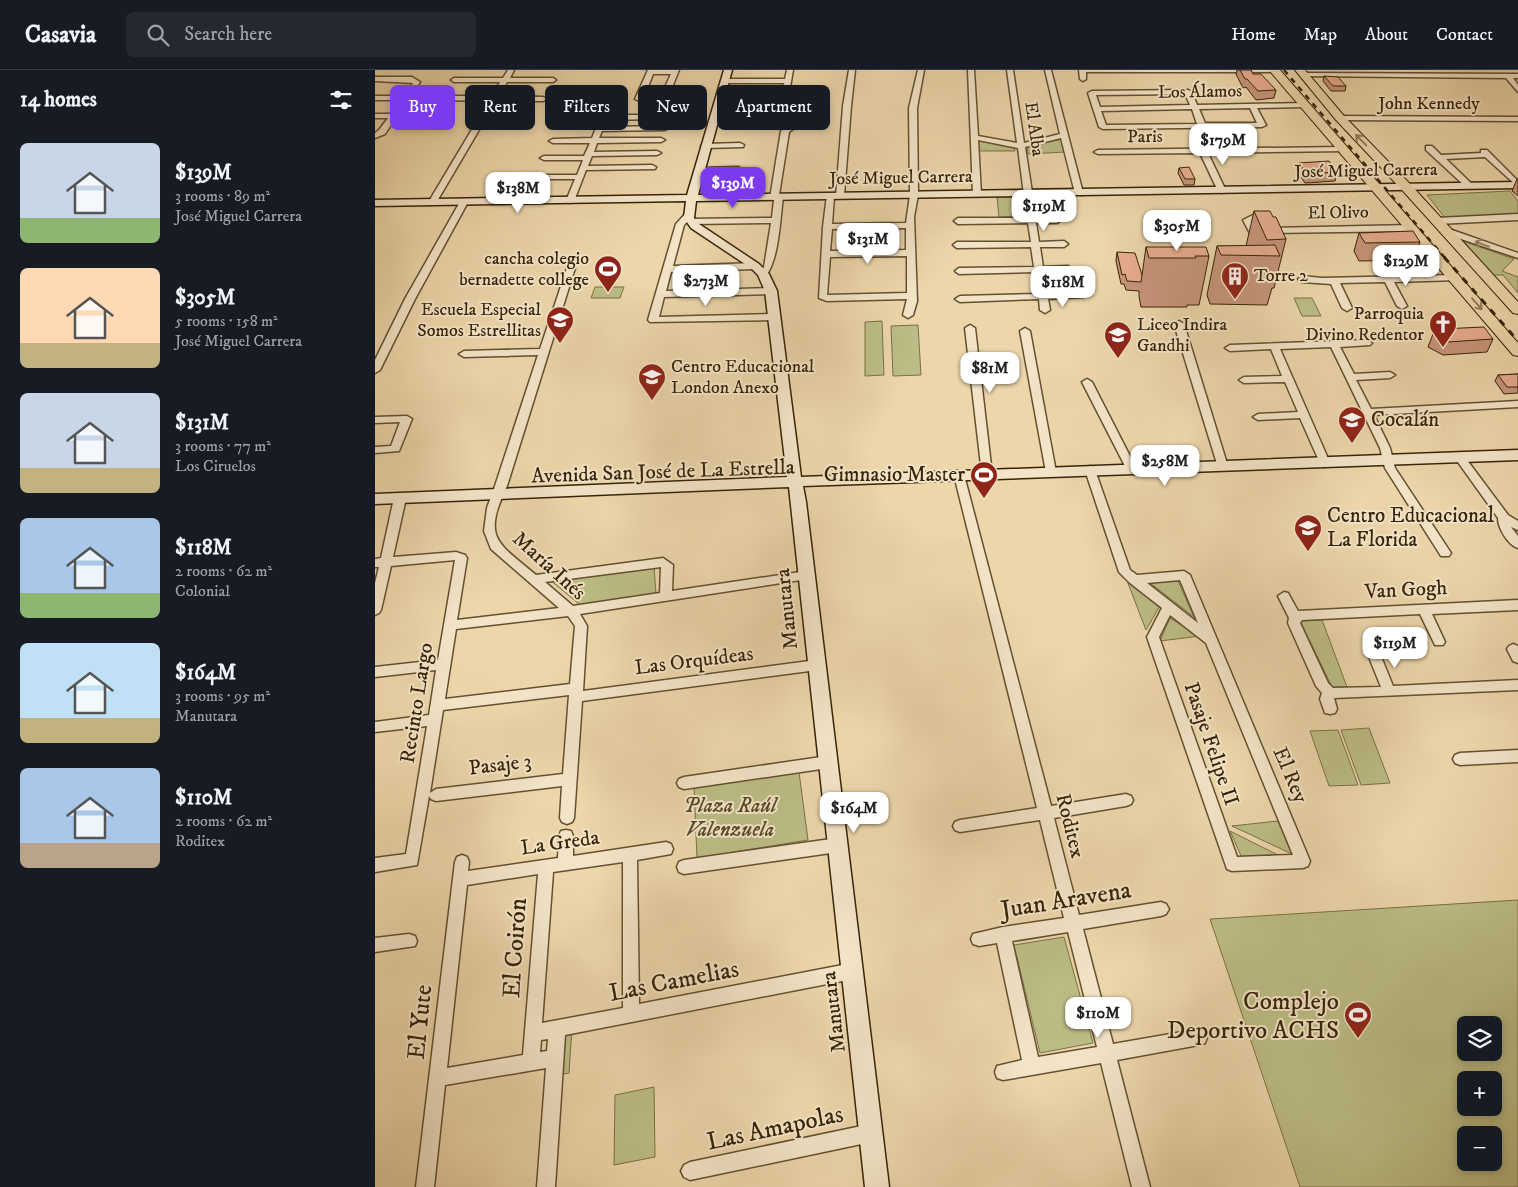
<!DOCTYPE html>
<meta charset="utf-8">
<style>
:root{--surface:#171b24;--page:#242831;--text:#f1f3f6;--muted:#9ea1a6;--line:#363941;--accent:#7c3aed}
body{margin:0;font-family:"IM FELL DW Pica",serif;background:var(--page);color:var(--text);height:100vh;display:flex;flex-direction:column;font-size:19px;white-space:nowrap}
*{box-sizing:border-box;margin:0}
p{font-size:16px;color:var(--muted)}
.icon{flex:none;width:28px;height:28px;fill:none;stroke:currentColor;stroke-width:2;stroke-linecap:round;stroke-linejoin:round}
.map{position:relative;flex:1;overflow:hidden}
.details{display:flex;flex-direction:column;background:var(--surface);width:375px}
.details>*{flex:none}
.top-card{position:absolute;left:15px;top:15px;width:475px;height:45px;display:flex;gap:10px}
.buttons{position:absolute;left:1082px;top:946px;display:grid;gap:10px}
.buttons a{display:grid;place-items:center;width:45px;height:45px;border-radius:8px;background:var(--surface);box-shadow:0 2px 8px #0003;font-size:25px}
.price{position:absolute;translate:-50% -42px;padding:0 11px;border-radius:10px;background:#fff;color:#222;font-size:16px;line-height:32px;filter:drop-shadow(0 1px 2px #0008)}
.price::after{content:'';position:absolute;left:50%;top:30px;width:15px;height:11px;margin-left:-8px;background:inherit;clip-path:polygon(0 0,100% 0,50% 100%)}
.price.on{background:var(--accent);color:#fff}
ul{padding:0;list-style:none}
li{display:flex;align-items:center;gap:15px;height:125px;padding:0 20px}
li span{display:grid;place-items:center;flex:none;width:140px;height:100px;border-radius:8px;color:#555}
li>.icon{margin-inline-start:auto}
span .icon{width:60px;height:60px;fill:#fffc;stroke-width:1}
li b{font-size:21px}
h2{display:flex;justify-content:space-between;align-items:center;height:60px;padding:0 20px;font-size:21px}
.tag{padding:0 18px;border-radius:8px;background:var(--surface);box-shadow:0 2px 8px #0003;font-size:18px;line-height:45px}
.tag.on{background:var(--accent);color:#fff}
header{display:flex;align-items:center;gap:30px;box-sizing:border-box;height:70px;padding:0 25px;background:var(--surface);border-bottom:1px solid var(--line)}
header strong{font-size:24px}
nav{display:flex;gap:28px;margin-inline-start:auto;font-size:18px}
.search{width:350px;height:45px;background:var(--page);display:flex;align-items:center;gap:12px;box-sizing:border-box;padding:0 18px;border-radius:8px;color:var(--muted);font-size:19px}
main{display:flex;flex:1;min-height:0}
.map>svg:first-child{display:block}
.green{fill:#bcbd86;stroke:#7a7046;fill-rule:evenodd}
.lines{fill:none;stroke-linecap:round;stroke-linejoin:round}
.street-casing{stroke:#645030;stroke-width:3}
.secondary-casing{stroke:#372407;stroke-width:3}
.primary-casing{stroke:#372407;stroke-width:2}
.street{fill:#f3e4c8;fill-rule:evenodd}
.secondary{fill:#f3e4c8;fill-rule:evenodd}
.primary{fill:#ecd6aa;fill-rule:evenodd}
.rail-far1{stroke:#372407;stroke-width:2.5;stroke-dasharray:5.5 5.5;stroke-linecap:butt}
.rail{stroke:#372407;stroke-width:3;stroke-dasharray:7 7;stroke-linecap:butt}
.wall{fill:#c7957b;stroke:#372407}
.building{fill:#e7ad8f;stroke:#372407}
.oneway{stroke:#927d58}
.oneway2{stroke:#958468}
.labels{text-anchor:middle;dominant-baseline:central;stroke-width:4;stroke-linejoin:round;paint-order:stroke}
.far-street-label{font-size:18px;fill:#372407;stroke:#f3e4c8}
.far-poi-label{font-size:18px;fill:#372407;stroke:#f3e4c8;text-anchor:end}
.poi-label{font-size:21px;fill:#372407;stroke:#f3e4c8;text-anchor:start}
.street-label{font-size:21px;fill:#372407;stroke:#f3e4c8}
.park-label{font-size:21px;font-style:italic;fill:#584a27;stroke:#f3e4c8}
.near-street-label{font-size:25px;fill:#372407;stroke:#f3e4c8}
.near-poi-label{font-size:25px;fill:#372407;stroke:#f3e4c8;text-anchor:end}
</style>
<header>
<strong>Casavia</strong>
<div class="search"><svg class="icon" aria-label="search" viewBox="0 0 24 24"><circle cx="10" cy="10" r="6"/><path d="M15 15l6 6"/></svg>Search here</div>
<nav><a>Home</a><a>Map</a><a>About</a><a>Contact</a></nav>
</header>
<main>
<section class="details">
<h2>14 homes<svg class="icon" aria-label="filters" viewBox="0 0 24 24"><path d="M4 7h16M4 17h16"/><circle cx="9" cy="7" r="2"/><circle cx="15" cy="17" r="2"/></svg></h2>
<ul>
<li><span style="background:linear-gradient(#c9d6e8 75%,#8fb573 0)"><svg class="icon" aria-label="home" viewBox="0 0 24 24"><path d="M3 11l9-7 9 7M6 9v11h12V9"/></svg></span><div><b>$139M</b><p>3 rooms · 89 m²</p><p>José Miguel Carrera</p></div></li>
<li><span style="background:linear-gradient(#ffd9b3 75%,#c2b280 0)"><svg class="icon" aria-label="home" viewBox="0 0 24 24"><path d="M3 11l9-7 9 7M6 9v11h12V9"/></svg></span><div><b>$305M</b><p>5 rooms · 158 m²</p><p>José Miguel Carrera</p></div></li>
<li><span style="background:linear-gradient(#c9d6e8 75%,#c2b280 0)"><svg class="icon" aria-label="home" viewBox="0 0 24 24"><path d="M3 11l9-7 9 7M6 9v11h12V9"/></svg></span><div><b>$131M</b><p>3 rooms · 77 m²</p><p>Los Ciruelos</p></div></li>
<li><span style="background:linear-gradient(#a9c7e8 75%,#8fb573 0)"><svg class="icon" aria-label="home" viewBox="0 0 24 24"><path d="M3 11l9-7 9 7M6 9v11h12V9"/></svg></span><div><b>$118M</b><p>2 rooms · 62 m²</p><p>Colonial</p></div></li>
<li><span style="background:linear-gradient(#bfe0f5 75%,#c2b280 0)"><svg class="icon" aria-label="home" viewBox="0 0 24 24"><path d="M3 11l9-7 9 7M6 9v11h12V9"/></svg></span><div><b>$164M</b><p>3 rooms · 95 m²</p><p>Manutara</p></div></li>
<li><span style="background:linear-gradient(#a9c7e8 75%,#b9a48a 0)"><svg class="icon" aria-label="home" viewBox="0 0 24 24"><path d="M3 11l9-7 9 7M6 9v11h12V9"/></svg></span><div><b>$110M</b><p>2 rooms · 62 m²</p><p>Roditex</p></div></li>
</ul>
</section>
<div class="map">
<svg width="1143" height="1117" viewBox="0 0 1143 1117">
<rect width="100%" height="100%" fill="#ecd6aa"/>
<filter id="stains"><feTurbulence type="fractalNoise" baseFrequency=".004" numOctaves="4"/><feColorMatrix values="0 0 0 0 .2 0 0 0 0 .09 0 0 0 0 .02 0 0 0 .5 -.17"/></filter>
<radialGradient id="worn" r=".72"><stop offset=".6" stop-color="#630" stop-opacity="0"/><stop offset="1" stop-color="#630" stop-opacity=".3"/></radialGradient>
<path class="green" d="M688,69L690,82L653,84L652,76Z
M601,70L639,76L640,81H602Z
M1135,121L1143,131V144L1070,148L1052,125Z
M622,127H641L644,146L624,147Z
M1088,171L1139,189L1127,201L1143,207V223L1128,205H1118Z
M220,217H249L245,228H216Z
M919,228H937L946,246H927Z
M507,251L509,305L490,306V252Z
M543,255L546,305L518,306L516,256Z
M279,496L281,524L205,535L175,510Z
M751,508L786,534L771,560Z
M803,511L819,547L775,513Z
M795,548L825,566L785,571Z
M947,550L972,617H957L925,551Z
M994,658L1015,713L986,715L966,660Z
M963,660L983,715L954,716L935,661Z
M424,702L433,770L322,788L319,718Z
M903,751L917,784L857,756Z
M855,761L911,789L867,788Z
M1143,830V1117H925L835,849ZM1091,955H1119V982H1091ZM1091,1010H1119V1038H1091ZM1091,1065H1119V1092H1091Z
M689,867L718,973L665,983L639,875Z
M197,958L194,1003L172,1007L176,961Z
M279,1017L280,1087L239,1095L240,1025Z"/>
<g class="lines">
<g class="street-casing">
<path id="street" d="M133,0H139L135,8H178L181,10L178,12H132L124,26L168,27L172,29L168,31H121L61,133L54,135L53,133L114,31L65,30L61,28L65,26H117L125,12H79L76,10L79,8H128Z
M273,0H304L292,30L264,31L260,29ZM278,4H296L286,26L269,27Z
M412,0H418L413,29L409,31L405,29L409,13H349L346,11L349,9H410Z
M474,0H480L476,36L469,126L465,128L461,126L468,36Z
M543,0H549L542,38L543,125L539,147L542,231L538,245L533,248L528,245L532,229L452,231L444,228L448,157L452,125L459,127L457,154L531,153L535,125L534,38ZM531,158V180L455,181L457,159ZM532,186V223L452,225L455,187Z
M593,0H599L603,66L642,73L632,0H638L649,73L685,64L670,0H676L708,123L707,125L700,123L686,68L650,77L661,148L682,147L686,150L682,153H661L664,172L689,171L693,174L689,177H665L668,197L693,196L697,199L693,202H669L672,223L706,222L711,225L709,227L673,229L675,240L670,243L665,240L664,229L585,232L580,229L585,226L663,224L660,202L584,204L580,201L584,198L659,197L656,177L582,178L578,175L582,172H656L653,153L583,154L579,151L583,148H652L643,78L603,70L606,124L602,126L598,124Z
M704,0H902L899,2H711V9L708,11L705,9Z
M929,3L1143,4V8H1138L1143,15V22L1131,8L927,6L926,5Z
M0,7H37L45,12L10,64L0,68V63L4,60L13,48H0V44H16L26,30H0V26H29L38,13L0,11Z
M813,20L817,22L822,35L929,33L933,35L929,37L882,38L891,55L887,57L728,59L724,57L713,23L717,21ZM810,24L815,35L725,37L721,25ZM875,38L882,53H830L824,39ZM817,39L822,54L731,55L726,41Z
M416,44L423,46L422,56L414,62L404,125L408,127C405,150 404,188 391,206L388,207L384,204L389,197L396,153L316,154L312,152L309,155L298,196L380,193L384,196L380,199L296,202L291,221L396,218L401,221L396,224L289,227L284,247L400,244L405,247L400,250L275,252L273,250L301,154L311,143H317L318,145L315,149L397,148L399,130L395,128L406,61L414,55Z
M229,45H281L285,47L281,49L232,50L229,57L290,56L294,58L290,60L227,61L224,68H286L290,70L286,72L222,73L219,82L282,81L286,83L282,85L217,86L213,96L277,95L281,97L280,99L211,100L199,131L195,133L191,131L200,109H156L155,107L159,105H202L208,90H169L165,88L169,86H209L215,73H178L174,71L178,69L217,68L224,50H184V46Z
M962,46L1143,47V51L965,50H962Z
M389,50L393,52L392,54L337,55L333,53L337,51Z
M365,73L369,75L368,77L330,78L326,76L330,74Z
M1051,76H1057L1066,85L1106,83V80H1112L1143,111V117L1110,87L1071,89L1099,116L1092,118L1051,80Z
M967,77H970V81L833,83L851,121L847,123L843,121L825,83L723,84L719,82L723,80Z
M361,97H364V101L325,102L321,100L325,98Z
M86,130L93,132L40,229L5,300L0,303V290L30,229Z
M1143,144V150L1062,154L1058,151L1062,148Z
M878,145L888,148L893,158L1036,155L1040,158L1036,161L895,163L899,172L889,176L880,173L868,150ZM877,151L882,152L890,170L886,169Z
M1068,159H1074L1143,183V188L1068,163Z
M196,195L200,198L132,416C107,469 122,472 161,505L288,488L298,495L297,521L432,501L438,505L432,509L205,544L212,556L208,621L442,590L447,591L448,595L447,599L442,600L207,631L199,748L197,752L192,754L187,752L185,748L187,716L61,731L56,729L54,726L42,795L0,802V788L31,784L52,656L0,662V652L54,645L61,600L0,607V597L63,590L80,490L16,496L6,540L4,543L0,545V513L4,497H0V489L6,488L19,428L25,424L31,428L18,487L81,482L90,485L92,488L82,550L184,538L116,479L109,461L112,438L120,416L163,285L89,287L84,284L89,281L165,279L192,198ZM286,497L285,523L198,536L170,512ZM193,546L200,556L195,614L70,629L81,559ZM194,625L188,704L61,719L55,723L68,640Z
M1079,205L1083,208L1082,210L1019,212L1032,236L1027,239L1022,236L1010,212L965,213L977,238L972,241L967,238L956,214L927,212L923,209L927,206L947,208Z
M804,251L809,254L853,397L852,400H844L843,397L799,254Z
M595,255L600,258L617,404L612,408L607,404L590,258Z
M650,258L655,261L681,402L676,406L671,402L645,261Z
M992,270L997,273L995,275L965,277L979,304L1015,302L1020,305L1015,308L981,310L996,339L1143,331V337L999,345L1015,378L1020,398L1074,480L1076,483L1074,486H1066L1010,398L1005,378L956,277L905,279L955,393L950,397L945,393L925,348L883,350L878,347L883,344L923,342L910,312L869,313L864,310L869,307L907,306L896,279L855,281L850,278L855,275Z
M712,309L717,312L761,398L760,401H752L751,398L707,312Z
M32,346L37,349L24,381L0,383V377L16,376L25,352L0,353V347Z
M1085,384L1089,386L1133,445L1143,451V460L1136,457L1143,466V478C1133,475 1123,458 1123,448L1080,388Z
M715,396L720,400L755,500L762,505L809,501L815,505L935,791L933,796L928,798L857,801L852,799L772,567L787,538L755,513L744,502L710,400ZM805,510L823,553L772,513ZM795,545L831,573L918,785L862,787L784,567Z
M584,401L589,405L676,736L751,724L756,726L758,730L756,734L751,736L679,748L704,845L786,832L791,834L794,839L791,844L786,846L708,859L738,974L824,959L830,961L832,967L830,973L824,975L742,990L775,1117H757L726,993L628,1010L622,1008L620,1002L622,996L647,990L622,873L604,876L598,874L596,869L598,864L628,857L689,848L665,750L585,762L580,760L578,756L580,752L585,750L662,738L579,405ZM693,862L722,977L663,987L637,871Z
M909,522L913,523L923,541L1143,530V540L1057,544L1070,572L1068,575H1060L1045,544L927,550L925,553L953,613L958,618L1006,617L994,587L995,584H1005L1018,616L1143,610V620L959,628L962,639L960,643L955,644L950,643L945,629L947,623L941,616L913,553L914,548L903,526Z
M1138,574L1143,576V593L1138,591L1132,579L1134,576Z
M1143,680V692L1085,695L1080,693L1078,689L1080,685L1085,683Z
M453,686L458,688L460,692L458,696L453,698L309,719L304,717L302,713L304,709L309,707Z
M191,760L196,761L198,766V786L291,772L296,774L298,779L296,784L262,790L264,934L478,893L484,896L486,901L484,906L478,909L190,965L180,1117H162L171,998L70,1015L59,1117H41L80,792L82,787L87,785L92,787L94,792L93,801L183,788L184,766L186,761ZM248,792V938L167,953L178,802ZM163,804L148,985L72,998L92,815ZM173,969L172,981L165,982L166,970Z
M463,768L468,770L470,775L468,780L463,782L309,804L304,802L302,797L304,792L309,790Z
M34,864L40,866L42,871L40,876L0,882V868Z
M496,1054L502,1057L505,1063L502,1069L496,1072L315,1110L309,1107L306,1101L309,1095L315,1092Z"/>
</g>
<g class="secondary-casing">
<path id="secondary" d="M349,0H357L323,125L1143,112V118L321,131L319,148L324,154L384,194L394,204L402,221L426,407L1143,380V390L428,416L431,432L514,1117H490L414,417L0,434V424L412,407L390,221L383,205L376,198L316,158L309,148L311,131L0,136V130L312,125Z"/>
</g>
<g class="primary-casing">
<path id="primary" d="M894,0H905L1143,273V286L1138,285Z
M920,0H930L969,46L1036,115L1143,232V244L1138,243L1028,121L961,50Z"/>
</g>
<use href="#street" class="street"/>
<use href="#secondary" class="secondary"/>
<use href="#primary" class="primary"/>
<path class="rail-far1" d="M909,0L1070,188"/>
<path class="rail" d="M1069,187L1143,271"/>
</g>
<path class="wall" d="M862,0H876L878,4L901,20L899,28L881,30L871,17L868,18L861,4Z
M949,6L971,16L970,21H956L948,11Z
M924,93L962,102L960,111L930,113L922,101Z
M804,98L820,109L819,115H809L803,103Z
M1142,109H1143V126L1137,121Z
M879,141L898,147L911,169L899,218H897L892,235L835,234L832,225L842,176H871Z
M984,163L1045,172L1038,190L984,191L979,181Z
M771,177L834,186L824,235H812V237H766L764,226V221L751,220L749,214H746L741,191L742,182L767,205Z
M1058,264L1118,269L1112,282L1068,285L1053,277Z
M1143,304V323L1129,324L1120,311L1123,305Z"/>
<path class="building" d="M865,0H876L878,4H886L901,20L883,21L872,9H870Z
M949,6L963,7L971,16H958Z
M954,91L962,102L932,104L924,93Z
M814,97L820,109H810L804,98Z
M879,141H895L898,147H901L911,169L892,170Z
M1038,161L1045,172L990,173L984,163Z
M900,175L905,186L846,185L842,176Z
M771,177H831L834,186H820L821,188H774Z
M742,182L760,183L767,205L766,212L752,211L750,204L747,205Z
M1109,257L1118,269L1073,272L1058,264L1066,259Z
M1143,304V317H1132L1123,305Z"/>
<defs><path id="oneway-shaft" d="M-6 0H5M1.5-3L5.5 0L1.5 3" fill="none" stroke-width="1.6" stroke-linecap="round" stroke-linejoin="round" transform="scale(1.25)"/></defs>
<g class="oneway">
<use href="#oneway-shaft" transform="translate(986 70) rotate(-134)"/>
<use href="#oneway-shaft" transform="translate(1102 234) rotate(49)"/>
</g>
<use class="oneway2" href="#oneway-shaft" transform="translate(1107 174) rotate(-160)"/>
<defs>
<g id="stadium-pin" transform="scale(1.4375)"><path d="M0 17L-7.5 6A9.5 9.5 0 1 1 7.5 6Z" fill="#8f2418" stroke="#f3e4c8"/><path d="M0-5a6.5 5 0 1 0 0 10a6.5 5 0 1 0 0-10ZM-3.5-1.8h7v3.6h-7Z" fill="#fff"/></g>
<g id="building-pin" transform="scale(1.4375)"><path d="M0 17L-7.5 6A9.5 9.5 0 1 1 7.5 6Z" fill="#8f2418" stroke="#f3e4c8"/><path d="M-4-6H4V6H1V3H-1V6H-4ZM-2.5-4.3h1.7v1.8h-1.7ZM.8-4.3h1.7v1.8H.8ZM-2.5-1h1.7V.8h-1.7ZM.8-1h1.7V.8H.8Z" fill="#fff"/></g>
<g id="school-pin" transform="scale(1.4375)"><path d="M0 17L-7.5 6A9.5 9.5 0 1 1 7.5 6Z" fill="#8f2418" stroke="#f3e4c8"/><path d="M0-5L7-2L0 1L-7-2ZM-4 1L0 2.5L4 1V4Q0 6-4 4Z" fill="#fff"/></g>
<g id="church-pin" transform="scale(1.4375)"><path d="M0 17L-7.5 6A9.5 9.5 0 1 1 7.5 6Z" fill="#8f2418" stroke="#f3e4c8"/><path d="M-1.2-6h2.4v3.5h3.3v2.4h-3.3V6h-2.4V-.1h-3.3v-2.4h3.3Z" fill="#fff"/></g>
</defs>
<g fill-rule="evenodd">
<use href="#stadium-pin" x="233" y="199"/>
<use href="#building-pin" x="860" y="206"/>
<use href="#school-pin" x="185" y="250"/>
<use href="#church-pin" x="1068" y="254"/>
<use href="#school-pin" x="743" y="265"/>
<use href="#school-pin" x="277" y="307"/>
<use href="#school-pin" x="977" y="350"/>
<use href="#stadium-pin" x="609" y="405"/>
<use href="#school-pin" x="933" y="458"/>
<use href="#stadium-pin" x="983" y="945"/>
</g>
<g class="labels">
<g class="far-street-label">
<text transform="translate(825 22) rotate(-1)">Los Álamos</text>
<text x="1054" y="34">John Kennedy</text>
<text transform="translate(659 59) rotate(82)">El Alba</text>
<text transform="translate(770 67) rotate(-1)">Paris</text>
<text transform="translate(991 101) rotate(-1)">José Miguel Carrera</text>
<text transform="translate(526 108) rotate(-1)">José Miguel Carrera</text>
<text transform="translate(963 143) rotate(-1)">El Olivo</text>
</g>
<g class="far-poi-label">
<text x="214" y="189">cancha colegio<tspan x="214" dy="21">bernadette college</tspan></text>
<text x="879" y="206" text-anchor="start">Torre 2</text>
<text x="166" y="240">Escuela Especial<tspan x="166" dy="21">Somos Estrellitas</tspan></text>
<text x="1049" y="244">Parroquia<tspan x="1049" dy="21">Divino Redentor</tspan></text>
<text x="762" y="255" text-anchor="start">Liceo Indira<tspan x="762" dy="21">Gandhi</tspan></text>
<text x="296" y="297" text-anchor="start">Centro Educacional<tspan x="296" dy="21">London Anexo</tspan></text>
</g>
<g class="poi-label">
<text x="996" y="350">Cocalán</text>
<text x="590" y="405" text-anchor="end">Gimnasio Master</text>
<text x="952" y="446">Centro Educacional<tspan x="952" dy="24">La Florida</tspan></text>
</g>
<g class="street-label">
<text transform="translate(288 402) rotate(-2)">Avenida San José de La Estrella</text>
<text transform="translate(174 496) rotate(42)">María Inés</text>
<text transform="translate(1031 520) rotate(-3)">Van Gogh</text>
<text transform="translate(412 539) rotate(-96)">Manutara</text>
<text transform="translate(319 591) rotate(-7)">Las Orquídeas</text>
<text transform="translate(42 633) rotate(-81)">Recinto Largo</text>
<text transform="translate(836 674) rotate(71)">Pasaje Felipe II</text>
<text transform="translate(125 695) rotate(-7)">Pasaje 3</text>
<text transform="translate(915 705) rotate(67)">El Rey</text>
<text transform="translate(695 756) rotate(76)">Roditex</text>
<text transform="translate(185 773) rotate(-8)">La Greda</text>
<text transform="translate(459 942) rotate(-97)">Manutara</text>
</g>
<g class="park-label">
<text x="355" y="736">Plaza Raúl<tspan x="355" dy="24">Valenzuela</tspan></text>
</g>
<g class="near-street-label">
<text transform="translate(691 830) rotate(-9)">Juan Aravena</text>
<text transform="translate(140 878) rotate(-86)">El Coirón</text>
<text transform="translate(299 911) rotate(-11)">Las Camelias</text>
<text transform="translate(45 952) rotate(-84)">El Yute</text>
<text transform="translate(400 1058) rotate(-12)">Las Amapolas</text>
</g>
<g class="near-poi-label">
<text x="964" y="931">Complejo<tspan x="964" dy="29">Deportivo ACHS</tspan></text>
</g>
</g>
<rect width="100%" height="100%" filter="url(#stains)"/>
<rect width="100%" height="100%" fill="url(#worn)"/>
</svg>
<div class="buttons">
<a><svg class="icon" aria-label="layers" viewBox="0 0 24 24"><path d="M12 4l9 5-9 5-9-5zM3 14l9 5 9-5"/></svg></a>
<a>+</a>
<a>−</a>
</div>
<b class="price" style="left:848px;top:96px">$179M</b>
<b class="price on" style="left:358px;top:139px">$139M</b>
<b class="price" style="left:143px;top:144px">$138M</b>
<b class="price" style="left:669px;top:162px">$119M</b>
<b class="price" style="left:802px;top:182px">$305M</b>
<b class="price" style="left:493px;top:195px">$131M</b>
<b class="price" style="left:1031px;top:217px">$129M</b>
<b class="price" style="left:331px;top:237px">$273M</b>
<b class="price" style="left:688px;top:238px">$118M</b>
<b class="price" style="left:615px;top:324px">$81M</b>
<b class="price" style="left:790px;top:417px">$258M</b>
<b class="price" style="left:1020px;top:599px">$119M</b>
<b class="price" style="left:479px;top:764px">$164M</b>
<b class="price" style="left:723px;top:969px">$110M</b>
<div class="top-card">
<a class="tag on">Buy</a>
<a class="tag">Rent</a>
<a class="tag">Filters</a>
<a class="tag">New</a>
<a class="tag">Apartment</a>
</div>
</div>
</main>
